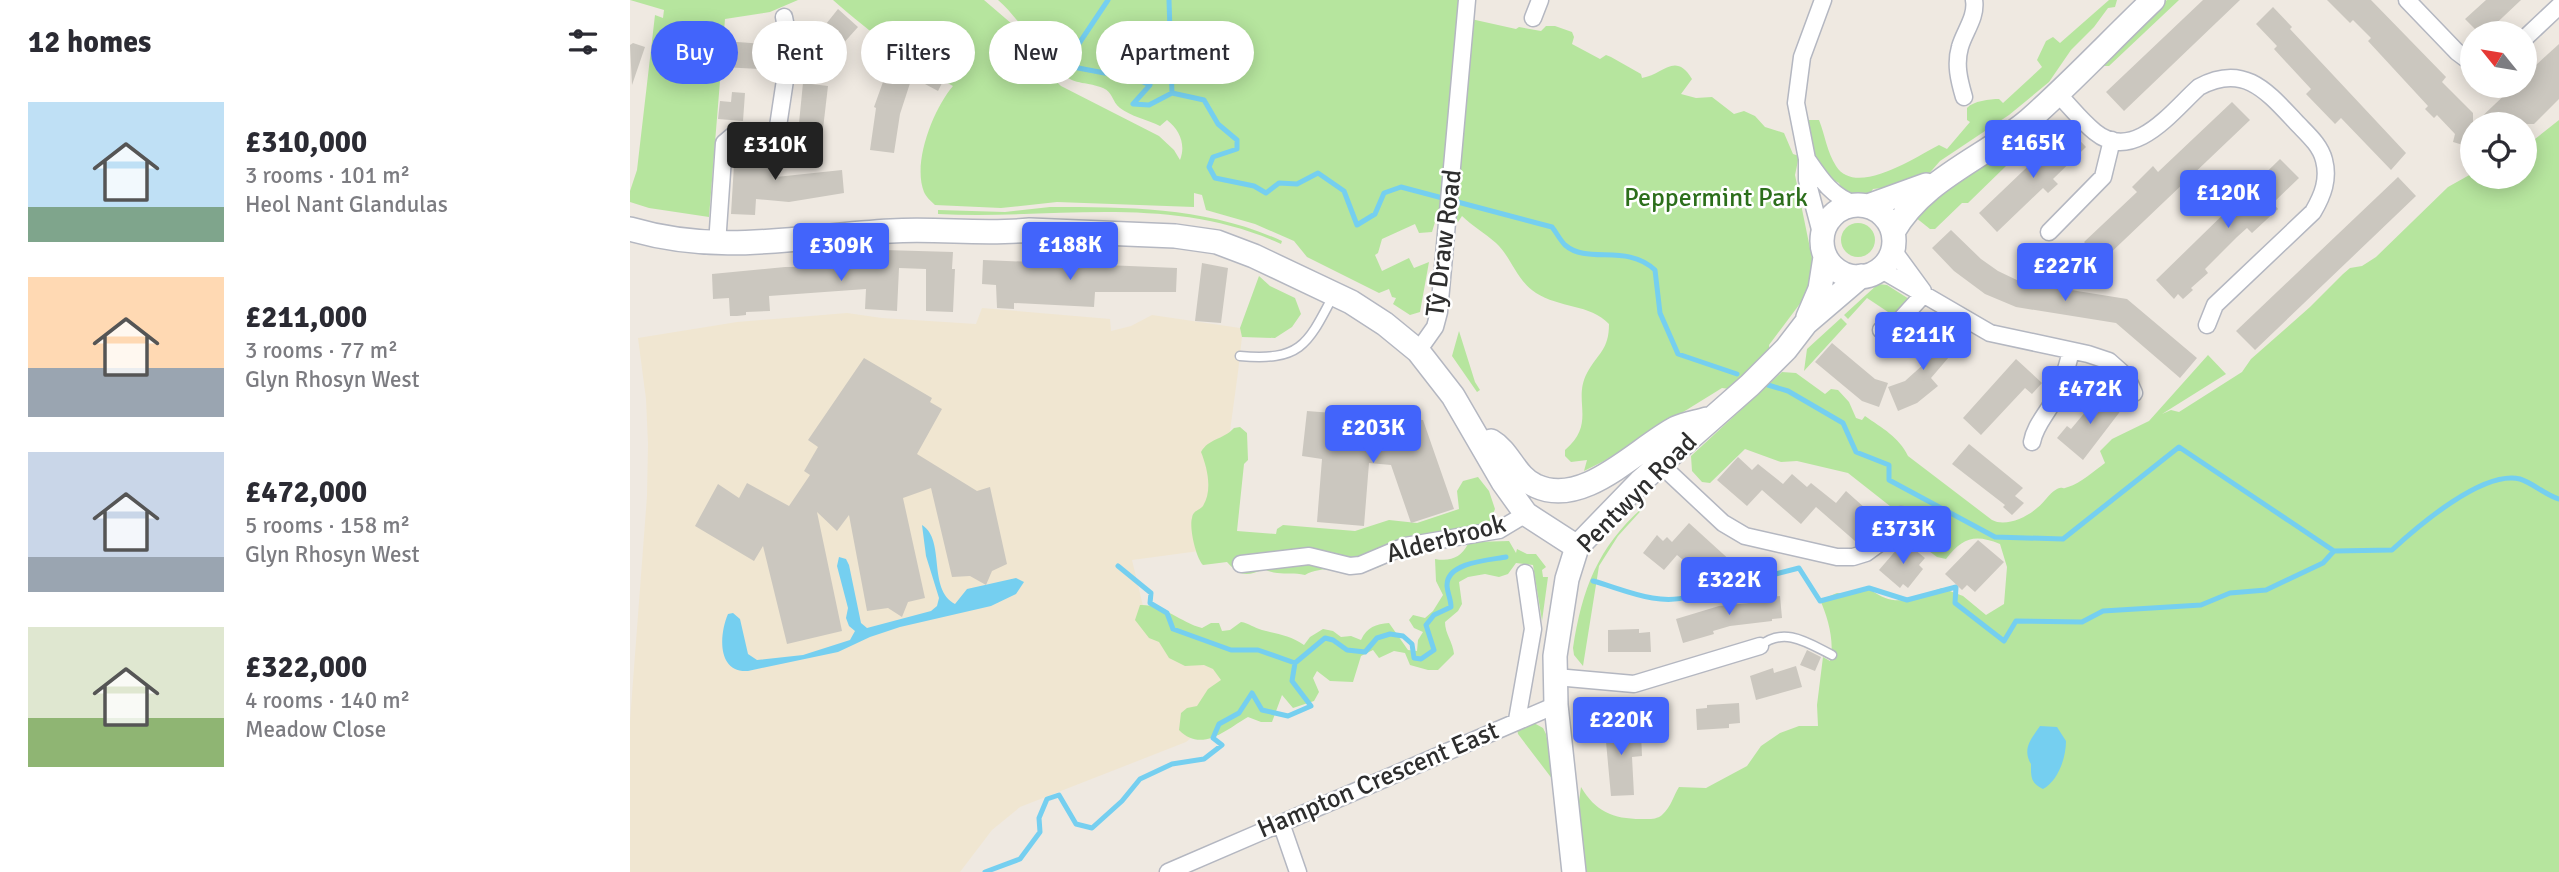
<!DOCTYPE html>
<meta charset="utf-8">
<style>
:root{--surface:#fff;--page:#f2f2f3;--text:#2b2b33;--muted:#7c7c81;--accent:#4264fb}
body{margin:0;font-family:Signika,sans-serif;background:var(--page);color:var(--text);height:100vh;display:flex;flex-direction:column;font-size:26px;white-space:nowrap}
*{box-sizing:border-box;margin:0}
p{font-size:23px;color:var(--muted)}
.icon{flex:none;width:38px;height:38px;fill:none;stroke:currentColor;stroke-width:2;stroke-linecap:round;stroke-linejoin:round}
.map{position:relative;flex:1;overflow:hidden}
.panel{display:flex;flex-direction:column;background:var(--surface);width:630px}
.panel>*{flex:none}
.top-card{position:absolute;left:21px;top:21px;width:665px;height:63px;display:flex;gap:14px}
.needle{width:46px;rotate:300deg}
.fabs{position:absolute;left:1830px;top:21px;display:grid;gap:14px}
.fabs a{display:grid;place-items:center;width:77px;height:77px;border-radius:50%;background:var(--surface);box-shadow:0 4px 18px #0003;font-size:35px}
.price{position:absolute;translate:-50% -60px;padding:0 16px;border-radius:7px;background:var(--accent);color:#fff;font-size:23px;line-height:46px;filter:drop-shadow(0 2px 4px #0008)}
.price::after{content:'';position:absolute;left:50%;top:42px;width:21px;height:16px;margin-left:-10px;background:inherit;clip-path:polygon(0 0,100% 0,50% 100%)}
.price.on{background:#222;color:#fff}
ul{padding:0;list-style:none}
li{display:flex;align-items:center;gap:21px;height:175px;padding:0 28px}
li span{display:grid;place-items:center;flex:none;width:196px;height:140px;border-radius:0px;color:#555}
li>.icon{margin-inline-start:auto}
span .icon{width:84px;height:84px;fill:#fffc;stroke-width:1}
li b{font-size:30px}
h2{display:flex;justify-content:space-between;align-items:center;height:84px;padding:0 28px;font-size:30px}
.pill{padding:0 24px;border-radius:32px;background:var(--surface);box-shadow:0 4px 18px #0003;font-size:24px;line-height:63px}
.pill.on{background:var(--accent);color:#fff}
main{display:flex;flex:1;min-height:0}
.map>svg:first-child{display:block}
.education{fill:#f0e6d1}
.green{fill:#b6e59e}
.water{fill:#75cff0}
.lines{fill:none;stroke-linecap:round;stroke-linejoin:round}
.stream{stroke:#75cff0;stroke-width:5}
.building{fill:#cbc7bf}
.lane-casing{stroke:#b4b7c1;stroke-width:11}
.street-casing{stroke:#b4b7c1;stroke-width:19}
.secondary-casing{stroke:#b4b7c1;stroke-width:26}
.lane{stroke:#fff;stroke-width:8}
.street{stroke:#fff;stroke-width:16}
.secondary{stroke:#fff;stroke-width:23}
.labels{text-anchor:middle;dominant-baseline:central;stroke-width:5;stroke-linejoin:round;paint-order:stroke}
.park-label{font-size:26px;fill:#2c6e1b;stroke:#fff}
.street-label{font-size:26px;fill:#2e2e2e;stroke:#fff}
</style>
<main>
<section class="panel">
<h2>12 homes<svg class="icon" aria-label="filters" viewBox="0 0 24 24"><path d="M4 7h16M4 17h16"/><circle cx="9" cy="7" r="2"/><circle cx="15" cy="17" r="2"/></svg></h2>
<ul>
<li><span style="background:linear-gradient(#bfe0f5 75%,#7fa58c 0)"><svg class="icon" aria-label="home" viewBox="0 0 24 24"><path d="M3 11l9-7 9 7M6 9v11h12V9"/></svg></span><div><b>£310,000</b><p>3 rooms · 101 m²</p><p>Heol Nant Glandulas</p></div></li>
<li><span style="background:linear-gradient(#ffd9b3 65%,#9aa5b1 0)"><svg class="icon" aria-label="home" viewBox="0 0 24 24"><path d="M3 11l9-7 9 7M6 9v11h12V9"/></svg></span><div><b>£211,000</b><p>3 rooms · 77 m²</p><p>Glyn Rhosyn West</p></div></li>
<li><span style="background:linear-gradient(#c9d6e8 75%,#9aa5b1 0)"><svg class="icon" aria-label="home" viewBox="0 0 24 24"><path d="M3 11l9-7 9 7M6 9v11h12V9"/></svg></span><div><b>£472,000</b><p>5 rooms · 158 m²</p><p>Glyn Rhosyn West</p></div></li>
<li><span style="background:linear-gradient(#dfe7d0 65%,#8fb573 0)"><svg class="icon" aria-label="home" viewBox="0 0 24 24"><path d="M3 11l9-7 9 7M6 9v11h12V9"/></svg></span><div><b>£322,000</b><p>4 rooms · 140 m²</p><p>Meadow Close</p></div></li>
</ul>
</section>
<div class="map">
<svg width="1929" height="872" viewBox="0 0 1929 872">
<rect width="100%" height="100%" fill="#efe9e1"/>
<path class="education" d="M352,308L480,319L481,331L501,326L522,315L610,328L612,337L608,372L584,549L502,560L513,606L542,637L663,655L556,742L390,807L362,830L330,872H0V721L17,496L18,444L16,399L8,338L107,322L217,313L252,318L346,324Z"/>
<path class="green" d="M0,0H168L140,12L95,19L79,217L19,208L0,202V191L7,170L25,15L33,18L34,10Z
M203,0H354L382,24L416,72L431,86L529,136L544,150L550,160C556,145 550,130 537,120L530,126C518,120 500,116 490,108C482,102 483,92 473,88C459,82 445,85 432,74C407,53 393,22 368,0H834L841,19L886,29L889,27L911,31L916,26H925L942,32L944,37L942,44L970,59L976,55L981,57L1011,74L1012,78C1033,75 1045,51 1062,79L1051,94L1066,98L1082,97L1104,114L1114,111L1125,116L1135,127L1154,133L1163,154L1169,156L1165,175L1182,258L1181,278L1172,301L1139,345L1140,356L1108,390L1092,388L974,461L954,471L957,460L941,462L935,456V450C967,423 942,401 957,373C968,353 979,350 979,324C960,304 929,308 906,293C886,280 882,258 866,243C855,233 842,226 832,216L828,222L815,212H808L802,232L789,233L785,224L752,239L748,253L745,255L752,271L779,258L784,268L799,262L790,312L780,315L763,304L766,298L762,297L759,289L749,293L677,257L664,241L625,224L576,210L572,195L564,193V207L427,202L371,208L305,205C301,201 296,197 294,192C282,162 304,108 323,86C277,60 243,35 203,0Z
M1479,0H1487L1485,7L1478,8L1464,27L1441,50L1419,82L1379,115L1310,161L1296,177L1261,187L1243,189L1239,195L1229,197L1213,192L1209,183C1188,173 1180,147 1173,126L1178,120H1189C1195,135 1197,152 1206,166C1226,198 1287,156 1309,145L1317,149L1340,122L1337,120V108C1343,101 1360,99 1369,99L1373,103L1412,67L1407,60L1416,41L1423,37L1430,43Z
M1537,0H1549L1479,66H1472L1471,64Z
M1929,120V872H941L942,806L949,801L951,787C965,811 983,819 1011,819C1018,819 1026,820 1032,815C1042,806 1043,796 1049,787L1076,788L1117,766L1131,746L1150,733L1169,726H1188L1187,705L1193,657L1200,661C1205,643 1198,617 1190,600L1207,593L1218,594L1240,589C1266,610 1285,597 1312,588L1333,596L1356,615L1374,604L1377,567L1370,544C1345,534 1333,537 1316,559L1307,557L1291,545L1265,510L1218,473L1167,461L1151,462L1115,449L1080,483L1072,482L1062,471L1061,456L1152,372L1166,373L1195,394L1201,389L1208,390L1219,402L1226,418L1232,420L1235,416C1252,428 1269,437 1278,456L1362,520C1375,527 1396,518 1407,508C1415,502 1418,494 1427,489C1435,486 1430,490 1438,487C1451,483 1464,471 1475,463L1470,451L1482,439L1519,421L1578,355L1596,374L1532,414L1541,410L1549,412L1612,372L1621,359L1680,307L1713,274L1720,268L1732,266L1746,257L1818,187L1843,173V177H1895V147Z
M1411,121L1413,130L1338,203H1332L1305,229H1300L1285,217L1287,206Z
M420,207C501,207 577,207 652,241L651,244C539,193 425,220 308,214V210L375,212Z
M1211 240a17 17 0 1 1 34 0a17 17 0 1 1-34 0Z
M629,276L640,286L665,298L671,314L662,327L645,338L612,337L610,328Z
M1248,284L1257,285L1279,299L1266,314H1261L1237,298L1218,319L1214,315Z
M1211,318L1217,324L1174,371L1177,349Z
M829,331L845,382L850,390L847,392L822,356Z
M610,427L617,433L618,460L614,464L607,531L646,534L647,529L653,525L725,531L759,520L787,523L829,509L827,491L833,481L848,477L859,491L865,509L860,521L859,536L845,542L879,541L886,553L887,549L897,554H906L916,567L912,570L913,577H918L912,621L903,565L886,563L878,574L869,577L855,574L838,577L829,582L832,604L828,611L815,622C815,634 823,642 824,654L808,670H798L780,665L775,653L764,651L749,658L743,650L731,656L723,682L700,681L687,671L683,678L689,692L684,701L663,708L652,695L642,722H631L618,717C598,728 572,754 549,730L551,713L557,708L567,706L578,689L591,680L583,669L574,665L555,666L539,658L529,642L519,638L505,620L510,605C533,604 550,622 572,628L581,623H589L592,631L600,630L611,622C619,623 624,628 632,630C647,634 660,635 674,645L680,637L693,629L703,631L711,637L721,636L731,640C737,627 746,624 759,623L778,650L787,651L788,640L793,632L784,628L779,620L783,615L795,618L803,611L813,595L806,581L805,559C821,562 831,557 838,544L832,539L760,558C748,581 699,560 675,575C659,571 649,577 634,569C616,577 610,576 597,562L573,565C566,558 559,528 562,518C563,510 569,511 573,506C583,490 577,467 571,452C579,438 593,440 604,428Z
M1017,504L988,536L969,566L953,666L944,655L943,648C952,588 969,544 1017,504Z
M904,723L913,728L916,734L926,779L923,780L888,734L887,729Z"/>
<path class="water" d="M292,525C316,540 297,589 325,604L337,589L386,578L394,582L386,594L361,606L270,627L240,637L208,652L118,671C87,673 89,635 98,614L103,613L110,619L118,654L127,660L173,655L220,640L225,631L219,626L216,618L218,608L207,566L209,557L216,559L219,565L231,623L237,628L301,611L307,606L309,598L296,556Z
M1410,726L1427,727L1436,741C1436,758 1428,781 1413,789C1400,783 1401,776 1401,764C1392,749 1401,739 1410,726Z"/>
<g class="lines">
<path class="stream" d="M478,0L442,54L443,67L506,79L520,85L503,104L519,105L542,93L574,100L588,124L607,140V149L583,157L579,167L585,178L624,186L636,193L649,183L667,184L688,173L714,191L727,225L745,214L754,193L771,187L922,227C926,232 930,240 935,245C958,265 996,243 1025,270L1030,313L1048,354L1107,374
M539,0L542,93
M1138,385L1158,391L1213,423L1226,452L1259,465V480L1365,537L1433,539L1549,447L1704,551L1762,550C1788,526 1853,470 1890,479C1903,483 1915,495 1929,499
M488,566L521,593L520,603L537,613L543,629L601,650H628L665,663
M963,581C993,589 1029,607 1060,596C1076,590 1090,581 1104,573L1112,571L1138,576L1169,568L1190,601L1239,588L1277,600L1326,587L1325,603L1374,641L1386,621L1452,622L1473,611L1571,605L1600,593L1636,590L1693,563L1704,551
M355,872L390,859L410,832L409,818L417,799L429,795L446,824L462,828L492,801L510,779L542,764L574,759L592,745L583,738L589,724L609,713L622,693L632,710L658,716L681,706L662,681L665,663L695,638L703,640L717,650L735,652L747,638L760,634L773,636L782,644L784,658L791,659L804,650L796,625L804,615L821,607C821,599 817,592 817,585C817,562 860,560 876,557"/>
</g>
<path class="building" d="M1573,0H1610L1494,111L1476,92Z
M1697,0H1741L1816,77L1812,82L1843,113V148L1823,142L1825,134L1807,115L1804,118L1795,109L1798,106L1738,41L1741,38L1723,20L1720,23Z
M1856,0H1891L1856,33H1849L1835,19Z
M1643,7L1662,27L1660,29L1776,153L1761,170L1711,118L1705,124L1676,94L1681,89L1644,49L1647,46L1626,24Z
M208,9L228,27L211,46L215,51L187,76L170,51V43L192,29Z
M94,41L149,45L146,70L92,67Z
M3,43L15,47L2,85L0,45Z
M1929,44V99L1904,124H1844L1884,86H1895V75Z
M263,54L313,81L308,91L282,77L270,114L264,153L240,150L246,108L244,107Z
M173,83L198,86L191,146L167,143Z
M102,92L115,93L113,121L88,119L90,101L101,102Z
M1602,102L1620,120L1472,261L1454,242L1507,192L1502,187L1523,166L1528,172Z
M1438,128L1456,147L1423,179L1428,184L1418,193L1413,188L1367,232L1349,213Z
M111,143H129L128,158L147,159L146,177L212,170L214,193L159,202L126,199L125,215L101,214L105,148Z
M1650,159L1669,178L1643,203L1648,209L1622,233L1617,228L1607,237L1575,269L1578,273L1561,288L1563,290L1553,299L1548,294L1544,299L1526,280Z
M1768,177L1786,196L1625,350L1606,331Z
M1321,230L1351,259L1368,271L1391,282L1497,299L1567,358L1550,378L1486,323L1386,307L1355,294L1324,271L1302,248Z
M254,250L323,252L322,269H325L323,312L296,311V269L269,268L267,311L235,309L236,289L139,296L140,311L116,312V315L107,316H100L99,298L83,299L82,274L155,267L254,266Z
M353,260L547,268L546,292H465L464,307L384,303V309L367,308L366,285L352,284Z
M572,263L598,268L591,323L565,321Z
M1300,327L1325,350L1301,378L1308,386L1287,403L1268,411L1258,387L1275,381L1295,363L1286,355L1296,344L1290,338Z
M1202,343L1245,379L1258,383L1249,407L1232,401L1185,362Z
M234,358L302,398L300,402L312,409L287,454L347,491L360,487L377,564L362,571L356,585L340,576L322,577L301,488L273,498L295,598L278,602L272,617L258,608L237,611L219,515L207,531L187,512L212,631L157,644L133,546L124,561L65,526L88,484L109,498L117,483L159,506L180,475L174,471L188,447L178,440Z
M1386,359L1412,383L1402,394L1395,388L1351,435L1333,418Z
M1472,392L1492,409L1453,460L1427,438L1437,426L1441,429Z
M677,411L793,420L824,509L781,523L761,465L739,463L734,526L687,522L692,459L672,456Z
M1339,444L1393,488L1385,496L1394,503L1382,515L1373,507L1375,505L1322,464Z
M1108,457L1122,470L1128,464L1153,484L1162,474L1177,487L1181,483L1206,503L1216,491L1245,517L1225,541L1186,507L1171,524L1132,490L1117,506L1087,480Z
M1059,523L1103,563L1092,575L1078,563L1069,573L1047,555L1034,570L1013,553L1027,535L1033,541L1037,537L1042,542Z
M1348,540L1374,562L1345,592L1337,585L1332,590L1315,574Z
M1274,541L1295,558L1289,565L1293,569L1278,588L1273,584L1270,588L1249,570Z
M1150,596L1152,618L1142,619V621L1100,626L1083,631L1084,634L1053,643L1046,619L1089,606L1119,603V599Z
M1009,629V633L1020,632L1021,652H978V630Z
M1177,650L1191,657L1185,671L1170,665Z
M1166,666L1172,687L1126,700L1120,676L1143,668L1144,673Z
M1109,703L1110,723L1099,724V728L1067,730L1066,709L1077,708V705Z
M993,718L994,734L1011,733L1012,756L1002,757L1004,795L981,796L974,720Z"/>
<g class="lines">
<g class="lane-casing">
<path id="lane" d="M610,356C670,361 677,346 703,296
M1130,646C1154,626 1178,643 1202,655"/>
</g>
<g class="street-casing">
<path id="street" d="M1777,0L1827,52L1843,64
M903,18L910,0
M1895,38L1929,6
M1427,93C1439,105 1451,121 1465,132C1504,164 1543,110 1569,87C1613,63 1636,90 1665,121C1676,133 1690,144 1694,160C1699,179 1693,195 1683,212L1585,305L1577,325
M1334,97C1329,80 1325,64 1330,47C1334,32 1347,17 1344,0
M1177,159C1190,178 1202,197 1225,204
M1419,232L1473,177L1482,140
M1192,237L1177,180V159L1166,103L1172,57L1193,0
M87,244L94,143L107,132L147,133L160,47L154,17
M1263,250L1293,291
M1250,269L1360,333L1458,354L1479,361L1497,377L1504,393
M1251,330H1261L1294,294
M788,351L805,327L809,312L837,0
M1402,442C1405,425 1417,414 1425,398C1433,383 1437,367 1441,351
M1030,464L1093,523L1115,536L1207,557H1223L1236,553L1247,545L1271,515
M611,564L679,556L720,566L730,565L775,546L869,530L896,514
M926,677L1004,684L1130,646
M887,720L903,629L895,573
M651,823L668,872
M538,872L926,705"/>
</g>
<g class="secondary-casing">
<path id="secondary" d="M1192 241a36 36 0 1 1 72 0a36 36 0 1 1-72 0Z
M1238,206L1296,185
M0,229C92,256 168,236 261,231C307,228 354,235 400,230L545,236L587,242L624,256L721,302L755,324L788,351L823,396L873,482L896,514L947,547
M1263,232C1294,178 1353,159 1399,120C1442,82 1482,39 1523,0
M1178,317L1190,289L1195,257
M861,441C880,452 885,477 906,486C954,508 1006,449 1046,428C1055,424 1067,422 1077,419
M944,872L926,705L925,656L937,579L947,547L1010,482L1120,385L1156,349L1176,323L1231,276"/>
</g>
<use href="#lane" class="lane"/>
<use href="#street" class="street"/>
<use href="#secondary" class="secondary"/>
</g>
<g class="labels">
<g class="park-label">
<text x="1086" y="198">Peppermint Park</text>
</g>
<g class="street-label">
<text transform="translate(814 243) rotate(-83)">Tŷ Draw Road</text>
<text transform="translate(1007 493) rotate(-45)">Pentwyn Road</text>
<text transform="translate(816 539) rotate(-15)">Alderbrook</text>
<text transform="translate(748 780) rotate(-23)">Hampton Crescent East</text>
</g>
</g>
</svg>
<div class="fabs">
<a><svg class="needle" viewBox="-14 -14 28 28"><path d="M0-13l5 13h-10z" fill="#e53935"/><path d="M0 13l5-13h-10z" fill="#7c7c81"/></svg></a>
<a><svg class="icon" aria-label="locate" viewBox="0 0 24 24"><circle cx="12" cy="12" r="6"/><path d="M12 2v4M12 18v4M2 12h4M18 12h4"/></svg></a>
</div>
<b class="price" style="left:1403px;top:180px">£165K</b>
<b class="price on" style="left:145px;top:182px">£310K</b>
<b class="price" style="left:1598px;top:230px">£120K</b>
<b class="price" style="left:440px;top:282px">£188K</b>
<b class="price" style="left:211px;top:283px">£309K</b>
<b class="price" style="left:1435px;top:303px">£227K</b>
<b class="price" style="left:1293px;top:372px">£211K</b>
<b class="price" style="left:1460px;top:426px">£472K</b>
<b class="price" style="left:743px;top:465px">£203K</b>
<b class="price" style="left:1273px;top:566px">£373K</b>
<b class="price" style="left:1099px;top:617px">£322K</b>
<b class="price" style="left:991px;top:757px">£220K</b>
<div class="top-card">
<a class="pill on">Buy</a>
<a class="pill">Rent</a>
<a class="pill">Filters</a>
<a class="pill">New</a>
<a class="pill">Apartment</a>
</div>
</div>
</main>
